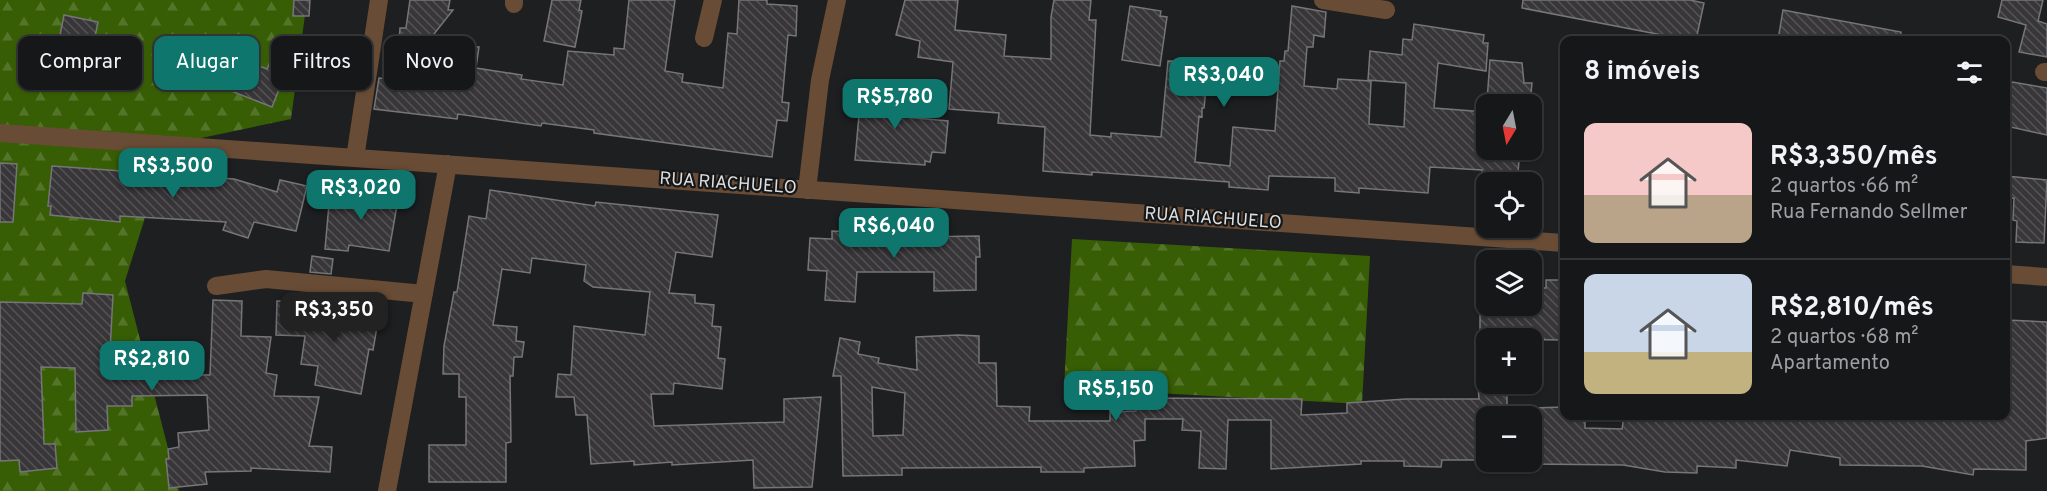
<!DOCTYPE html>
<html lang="pt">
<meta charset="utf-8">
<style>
:root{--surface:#161719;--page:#232426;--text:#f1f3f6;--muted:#9e9fa2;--line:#353638;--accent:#0f766e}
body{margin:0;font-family:Overpass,sans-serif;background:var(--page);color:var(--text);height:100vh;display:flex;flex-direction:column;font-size:22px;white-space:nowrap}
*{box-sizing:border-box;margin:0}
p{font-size:20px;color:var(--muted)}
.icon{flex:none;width:33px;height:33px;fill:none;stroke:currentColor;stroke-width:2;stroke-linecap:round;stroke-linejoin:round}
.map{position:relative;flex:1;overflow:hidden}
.details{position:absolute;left:1560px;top:36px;width:450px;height:384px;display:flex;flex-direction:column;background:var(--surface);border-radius:12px;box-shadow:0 2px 4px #0004,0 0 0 2px var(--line)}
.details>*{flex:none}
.banner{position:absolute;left:18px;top:36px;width:570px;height:54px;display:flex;gap:12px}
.needle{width:39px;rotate:190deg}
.fabs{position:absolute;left:1476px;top:94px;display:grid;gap:12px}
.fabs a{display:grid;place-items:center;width:66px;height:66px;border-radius:12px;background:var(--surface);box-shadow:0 2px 4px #0004,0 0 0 2px var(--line);font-size:30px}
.price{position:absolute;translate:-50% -51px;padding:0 14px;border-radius:12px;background:var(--accent);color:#fff;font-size:20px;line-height:39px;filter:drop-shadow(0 2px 3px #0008)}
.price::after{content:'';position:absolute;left:50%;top:36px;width:18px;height:14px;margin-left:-9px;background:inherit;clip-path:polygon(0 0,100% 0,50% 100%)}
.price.active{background:#222;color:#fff}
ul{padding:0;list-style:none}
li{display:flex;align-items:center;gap:18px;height:150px;padding:0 24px}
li+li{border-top:2px solid var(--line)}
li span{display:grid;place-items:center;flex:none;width:168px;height:120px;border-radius:12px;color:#555}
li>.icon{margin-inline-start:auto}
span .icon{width:72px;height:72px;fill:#fffc;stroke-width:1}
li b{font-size:26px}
h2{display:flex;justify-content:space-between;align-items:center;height:72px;padding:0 24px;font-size:26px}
.tag{padding:0 21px;border-radius:12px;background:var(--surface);box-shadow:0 2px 4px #0004,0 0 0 2px var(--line);font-size:21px;line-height:54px}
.tag.active{background:var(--accent);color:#fff}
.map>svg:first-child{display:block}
.forest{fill:url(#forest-firs)}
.building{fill:url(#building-back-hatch);stroke:#767578;stroke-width:1.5;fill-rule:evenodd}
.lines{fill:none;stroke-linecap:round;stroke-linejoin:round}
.minor{stroke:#694c35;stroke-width:18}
.labels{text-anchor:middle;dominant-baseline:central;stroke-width:4.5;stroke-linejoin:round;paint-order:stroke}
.street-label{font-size:18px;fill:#dddee0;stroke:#151618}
</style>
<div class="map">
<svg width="2047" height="491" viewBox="0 0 2047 491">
<defs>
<pattern id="forest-firs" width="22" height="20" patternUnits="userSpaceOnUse" patternTransform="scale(1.5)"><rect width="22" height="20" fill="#385e05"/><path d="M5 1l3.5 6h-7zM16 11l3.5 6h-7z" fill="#547529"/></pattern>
<pattern id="building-back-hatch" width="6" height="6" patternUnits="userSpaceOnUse" patternTransform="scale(1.5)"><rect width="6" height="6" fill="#383639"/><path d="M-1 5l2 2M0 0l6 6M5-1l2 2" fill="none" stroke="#545355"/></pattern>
</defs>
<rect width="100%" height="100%" fill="#1e1f21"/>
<path class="forest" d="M0,0H307L291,119L168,145L125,281L179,491H0Z
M1072,239L1370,256L1362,404L1064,388Z"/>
<path class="building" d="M294,0H310L309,16H293Z
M410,0H450L448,10H453L426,44L479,47L476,68L522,75L521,79L563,85L568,51L614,55V48L624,49L629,0H675L665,71L683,74L682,82L723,88L728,33L737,34L739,0H767V4L797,6L796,36L788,35L782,102L789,103L787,121L777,120L772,157L594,133V130L542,123L541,126L458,114L457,119L374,109L379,78L389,79L395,41L399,42L400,28H406Z
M552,0H581L579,10L582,11L575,47L544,41Z
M905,0H958L955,30L1006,35L1004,56L1051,59V17L1054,0H1091L1089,20H1096L1090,135L1111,137V133L1161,137L1168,61L1201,62L1200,89H1206L1204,108H1202V117L1199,116L1195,162L1230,166L1233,127L1275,131L1280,61H1284L1285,51H1288L1292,6L1326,12L1324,37L1314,35L1313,47H1307L1304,86L1337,89L1338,79L1371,81L1369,124L1404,127L1406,83L1368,80L1370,51L1402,55L1403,39L1412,40L1414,24L1484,35L1483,43H1488L1486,71L1438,63L1434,108L1486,112V150H1520L1517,183H1481L1482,170L1430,167L1428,193L1359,188V193L1335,191V178L1269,176L1268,190L1229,187V182L1092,172V175L1043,171L1045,127L998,123L999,113L949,109L953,62L918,57L920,41L896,35Z
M1523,0H1690L1704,3L1696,40H1688L1522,8Z
M2002,0H2043L2038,21L2047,24V57L2019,52L2026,25L1998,17Z
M1130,6L1161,11L1160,16L1167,17L1160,66L1122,60Z
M1783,10L1901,32L1900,40H1778Z
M64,15L98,22L90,61L56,55Z
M218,50L267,69L270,62L287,69L272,107L206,81Z
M1490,60L1522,63L1524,83H1532L1530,104L1487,101Z
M862,81L898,85L895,116L948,121L945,153L932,152L930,162L925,161V165L855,160Z
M2012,82L2047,88V135L2006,126V92H2009Z
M0,163L17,164L13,222H0Z
M52,166L234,179L277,192L280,180L307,186L296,231L254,222L248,238L223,230L226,222L120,216V222L50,215L51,206H48Z
M2006,176L2047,180L2044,243L2016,242L2017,221L2013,220L2014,198H2006Z
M374,190L399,194L389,251L349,245L348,251L325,249L330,193L373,197Z
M490,190L595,206L596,202L718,215L712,257L676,252L669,293L695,295V303L714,305L712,326L721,327L718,358L725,359L722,389L674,383L673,394H651L654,426L784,422V399L821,397L812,487L754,488L753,460L672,465V462L634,465V461L591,464L587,415H576L574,397H556L558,374L571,375L574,326L645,335L650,292L593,287L584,281L586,265L532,258L530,273L502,269L493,325L517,327L516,341L524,342L522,357H514L513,376H510L511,442L506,443V482H429V445H466V397H459V374H443L444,346L454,292H457L469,216L486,219Z
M879,225L914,228V237L979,236L980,257H976V290L934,291V272H857L855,302L825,300L827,271L808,270L810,238L832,239V231L879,233Z
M312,256L333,259L331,274L310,272Z
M1546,280H1564V340L1480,339V306H1532V288H1546Z
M83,293L113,295L110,351L121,352L119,374L210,375L213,300L242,301L241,336L271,337L266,373L277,375L274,396L319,397L309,446L332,447L330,472L251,468V471L205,472L207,484L169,488L166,459H169L168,449L179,447L178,433L209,430L207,395L132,396V406H107L108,430L76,432L75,368L41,367L44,444H55L57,468L20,472L19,460L0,461V302L82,304Z
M353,300L381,304L373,350L369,349L361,394L315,385L318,366L301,364L305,336L276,335L277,301H302L301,318L349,326Z
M2006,320L2047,322V438L2026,441V470L1974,469L1973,475L1922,466L1840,465V458L1790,450L1787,466L1736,460V468L1697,466V473L1665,472L1623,465L1532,464V408L1564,407V416H1585V428L1622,429L1624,416H2006Z
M958,335L979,336V363H996L997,406L1030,407L1029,421H1110V412L1136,411V398L1302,399L1301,415L1347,413V403L1406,399H1479L1478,384H1507V417H1486V421H1483V460H1442L1441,467L1404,466V461H1361V464L1271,469V420H1228L1226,469L1199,468L1201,431L1182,430L1183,419H1145V440L1134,441L1135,466L1084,468V472H1041V467L902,468V475L843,476L841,376H833L840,338L860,342L858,354L879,358L878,363L917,370L916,337ZM872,387L905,393L903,435L873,436Z"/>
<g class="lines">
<path class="minor" d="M1323,0L1386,10
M514,4V0
M704,38L713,0
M2044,72H2047
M0,133L1564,243
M355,158L379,0
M807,190L820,80L837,0
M2006,274L2047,277
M216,286L266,279L424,294
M387,491L448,164"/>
</g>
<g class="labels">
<g class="street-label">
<text transform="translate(728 184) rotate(4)">RUA RIACHUELO</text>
<text transform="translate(1213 219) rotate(4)">RUA RIACHUELO</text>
</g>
</g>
</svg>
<div class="fabs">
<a><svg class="needle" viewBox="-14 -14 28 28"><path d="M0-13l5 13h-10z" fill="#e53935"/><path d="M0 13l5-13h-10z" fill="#9e9fa2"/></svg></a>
<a><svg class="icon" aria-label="locate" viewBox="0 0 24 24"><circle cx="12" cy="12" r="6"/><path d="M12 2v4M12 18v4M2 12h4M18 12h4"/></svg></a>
<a><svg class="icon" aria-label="layers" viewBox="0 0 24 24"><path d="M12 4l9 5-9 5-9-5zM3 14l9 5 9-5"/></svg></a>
<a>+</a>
<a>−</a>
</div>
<b class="price" style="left:1224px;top:108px">R$3,040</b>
<b class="price" style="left:895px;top:130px">R$5,780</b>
<b class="price" style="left:173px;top:199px">R$3,500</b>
<b class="price" style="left:361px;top:221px">R$3,020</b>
<b class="price" style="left:894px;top:259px">R$6,040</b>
<b class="price active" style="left:334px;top:343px">R$3,350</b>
<b class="price" style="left:152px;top:392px">R$2,810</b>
<b class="price" style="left:1116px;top:422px">R$5,150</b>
<div class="banner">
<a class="tag">Comprar</a>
<a class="tag active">Alugar</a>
<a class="tag">Filtros</a>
<a class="tag">Novo</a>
</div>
<section class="details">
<h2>8 imóveis<svg class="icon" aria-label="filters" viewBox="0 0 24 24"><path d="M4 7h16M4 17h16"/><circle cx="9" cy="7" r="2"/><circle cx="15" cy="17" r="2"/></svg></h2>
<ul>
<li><span style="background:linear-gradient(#f6c9c9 60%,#b9a48a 0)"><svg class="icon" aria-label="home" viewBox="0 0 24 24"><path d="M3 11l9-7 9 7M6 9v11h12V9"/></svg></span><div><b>R$3,350/mês</b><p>2 quartos · 66 m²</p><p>Rua Fernando Sellmer</p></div></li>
<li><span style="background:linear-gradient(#c9d6e8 65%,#c2b280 0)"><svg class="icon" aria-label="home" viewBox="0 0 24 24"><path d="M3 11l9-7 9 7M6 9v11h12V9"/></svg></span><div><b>R$2,810/mês</b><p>2 quartos · 68 m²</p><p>Apartamento</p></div></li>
</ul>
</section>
</div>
